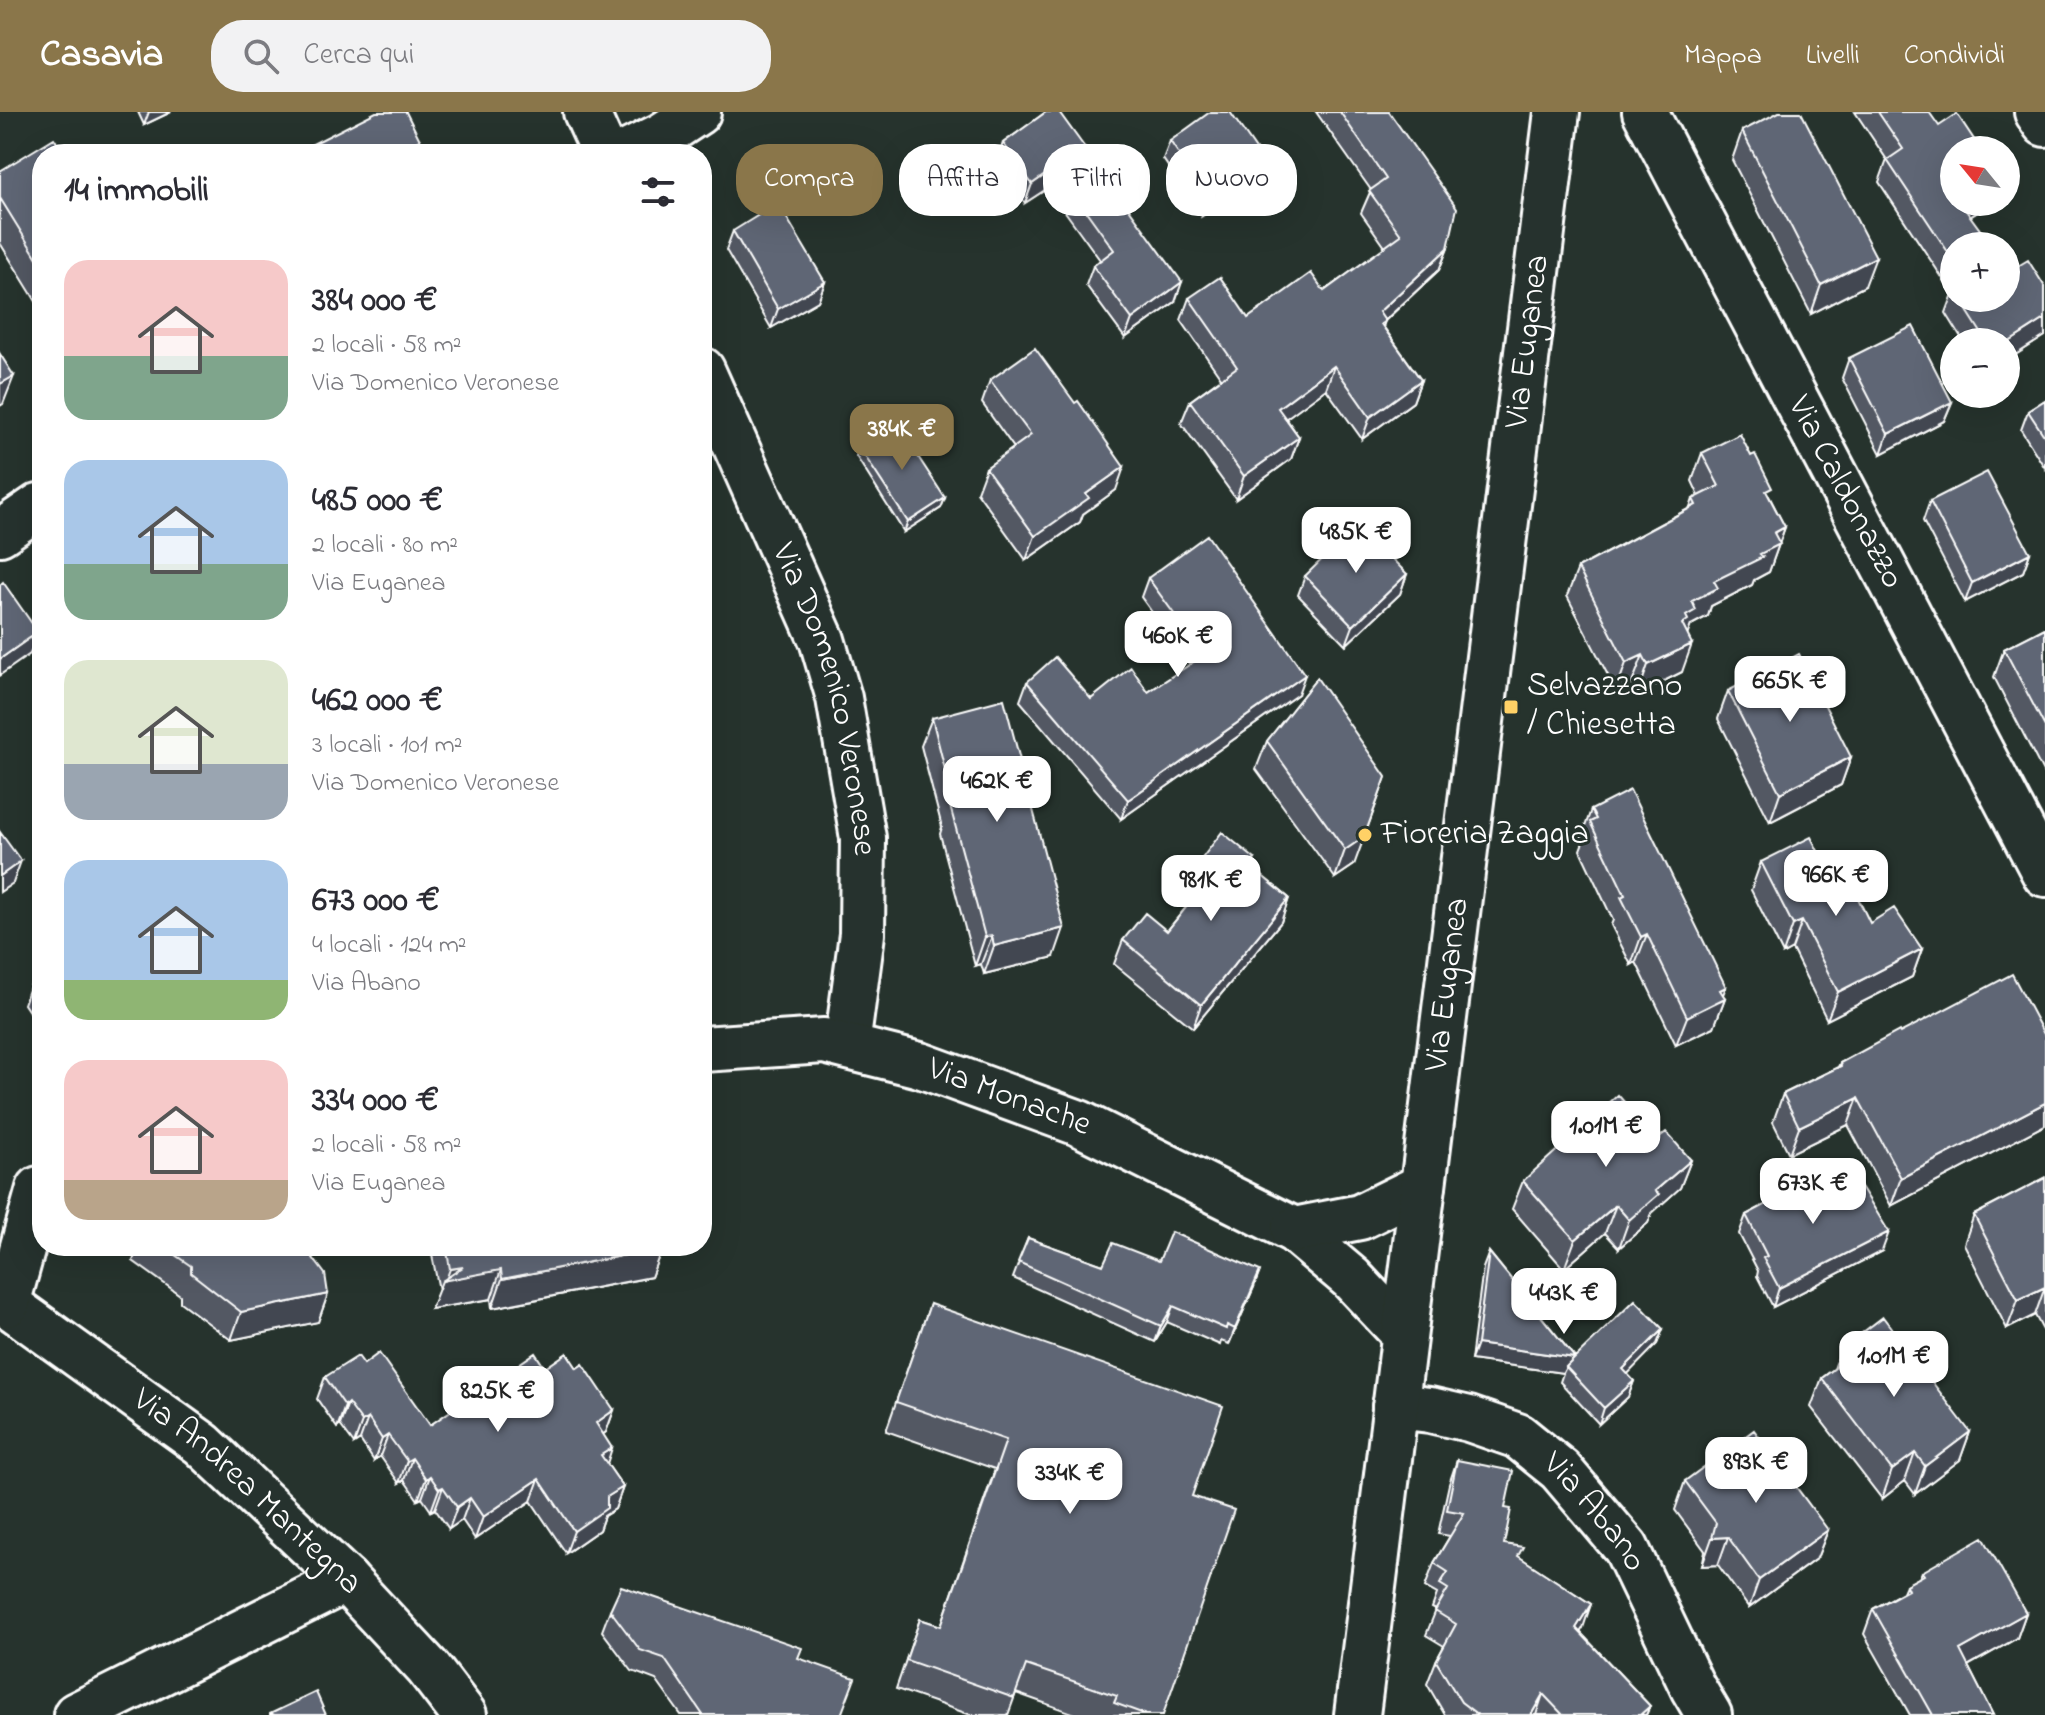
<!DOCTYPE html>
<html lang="it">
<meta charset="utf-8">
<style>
:root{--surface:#fff;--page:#f2f2f3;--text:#2b2b33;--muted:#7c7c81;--accent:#8a764a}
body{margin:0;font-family:"Indie Flower",sans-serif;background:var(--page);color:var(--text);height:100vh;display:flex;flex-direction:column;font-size:30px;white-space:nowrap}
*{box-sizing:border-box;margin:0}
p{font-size:26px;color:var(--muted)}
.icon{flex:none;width:44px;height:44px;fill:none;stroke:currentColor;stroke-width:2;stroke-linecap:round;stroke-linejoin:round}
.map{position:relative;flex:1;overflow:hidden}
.sheet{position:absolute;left:32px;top:32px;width:680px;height:1112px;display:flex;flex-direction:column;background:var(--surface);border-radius:32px;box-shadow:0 8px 32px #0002}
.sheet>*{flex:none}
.banner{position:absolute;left:736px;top:32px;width:760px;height:72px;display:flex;gap:16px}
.needle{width:52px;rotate:300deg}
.fabs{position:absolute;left:1940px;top:24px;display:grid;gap:16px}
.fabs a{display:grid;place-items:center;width:80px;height:80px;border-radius:50%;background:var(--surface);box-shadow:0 8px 32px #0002;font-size:40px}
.price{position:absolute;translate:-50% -68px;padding:0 18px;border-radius:16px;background:#fff;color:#222;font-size:26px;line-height:52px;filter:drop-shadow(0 2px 4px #0008)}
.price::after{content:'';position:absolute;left:50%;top:48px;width:24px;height:18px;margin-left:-12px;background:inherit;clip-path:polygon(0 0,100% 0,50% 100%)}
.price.active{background:var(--accent);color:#fff}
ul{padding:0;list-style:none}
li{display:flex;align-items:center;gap:24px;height:200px;padding:0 32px}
li span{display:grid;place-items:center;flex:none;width:224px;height:160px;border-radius:24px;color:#555}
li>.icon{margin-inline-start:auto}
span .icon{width:96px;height:96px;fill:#fffc;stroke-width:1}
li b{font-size:34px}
h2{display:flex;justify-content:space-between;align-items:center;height:96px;padding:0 32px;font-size:34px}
.pill{padding:0 28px;border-radius:32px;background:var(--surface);box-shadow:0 8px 32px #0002;font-size:28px;line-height:72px}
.pill.active{background:var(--accent);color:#fff}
header{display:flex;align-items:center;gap:48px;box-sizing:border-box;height:112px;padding:0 40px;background:var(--accent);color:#fff}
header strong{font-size:38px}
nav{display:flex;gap:44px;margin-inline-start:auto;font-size:28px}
.search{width:560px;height:72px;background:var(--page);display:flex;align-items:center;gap:20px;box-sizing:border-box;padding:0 28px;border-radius:32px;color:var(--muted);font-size:30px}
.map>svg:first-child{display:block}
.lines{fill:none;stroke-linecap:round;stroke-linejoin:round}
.minor-casing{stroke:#fff;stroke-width:50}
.tertiary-casing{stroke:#fff;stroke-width:50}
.minor{stroke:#26332d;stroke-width:44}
.tertiary{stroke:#26332d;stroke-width:44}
.wall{fill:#525864;stroke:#fff;stroke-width:2}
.shaded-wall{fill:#424751;stroke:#fff;stroke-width:2}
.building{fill:#5f6674;stroke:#fff;stroke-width:2}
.poi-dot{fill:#ffd166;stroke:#26332d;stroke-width:3}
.labels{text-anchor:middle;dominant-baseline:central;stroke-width:6;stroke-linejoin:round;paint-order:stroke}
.street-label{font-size:34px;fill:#fff;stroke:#26332d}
.poi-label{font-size:34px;fill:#fff;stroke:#26332d;text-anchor:start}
</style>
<header>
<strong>Casavia</strong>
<div class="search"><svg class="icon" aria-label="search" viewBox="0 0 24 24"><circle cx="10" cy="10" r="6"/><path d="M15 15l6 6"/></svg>Cerca qui</div>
<nav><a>Mappa</a><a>Livelli</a><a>Condividi</a></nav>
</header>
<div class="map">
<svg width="2045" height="1603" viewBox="0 0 2045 1603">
<rect width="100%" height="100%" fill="#26332d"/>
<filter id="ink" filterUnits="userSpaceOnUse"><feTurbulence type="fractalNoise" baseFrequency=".0125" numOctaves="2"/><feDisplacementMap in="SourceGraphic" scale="16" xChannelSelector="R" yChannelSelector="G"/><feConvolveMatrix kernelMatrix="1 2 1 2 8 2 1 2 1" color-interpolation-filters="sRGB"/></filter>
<g filter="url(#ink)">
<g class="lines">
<g class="minor-casing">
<g id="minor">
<path d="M586,0L605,42"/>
<path id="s1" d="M1645,0L2045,762"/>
<path d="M2037,0L2045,12"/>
<path d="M625,42L663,23L698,0"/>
<path id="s2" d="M702,258L822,528L839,586L863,726L862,822L847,934"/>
<path d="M0,421L39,394"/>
<path id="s3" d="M702,937L824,929L920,953L1079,1011L1294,1118L1351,1166L1404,1222"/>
<path d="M1294,1118L1360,1105L1423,1074"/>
<path id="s4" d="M0,1187L202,1332L346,1468L428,1556L464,1603"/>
<path d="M7,1192L39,1077"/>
<path id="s5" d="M1395,1294L1430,1298L1469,1307L1518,1324L1560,1358L1626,1436L1693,1576L1709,1603"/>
<path d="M76,1603L346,1468"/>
</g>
</g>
<g class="tertiary-casing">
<g id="tertiary">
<path id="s6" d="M1357,1603L1557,0"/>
</g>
</g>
<use href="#minor" class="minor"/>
<use href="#tertiary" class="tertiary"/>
</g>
<path class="wall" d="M138,0H171L144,13Z
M1046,0L1175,190L1125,226L1086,173L1093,154L1100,148L1048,76L1025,91L996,50L1003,31Z
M1316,0H1389L1448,136L1439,158L1385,209L1383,214L1421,268L1413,290L1362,327L1326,277L1286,306L1299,325L1291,347L1236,387L1181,311L1190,289L1221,266L1181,208L1189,186L1248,206L1324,179L1385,135L1361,101L1371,78Z
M1855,0H1929L1954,90H1991L1990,92L1970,105L1954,134V186H2006L2018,154L2045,175V224L2006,249V230H1964L1946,201L1953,182L1879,70L1887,48Z
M1742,19L1865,174L1811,202L1732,48Z
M1170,29L1260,43L1254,61L1237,73L1234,81L1202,104L1163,47Z
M42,42V199L0,131V59Z
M733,119L825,170L818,189L771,216L726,138Z
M1849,246L1952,290L1944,309L1881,342L1842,266Z
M990,268L1075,291L1116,378L1083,402L1080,410L1026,448L977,380L986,356L1014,336L982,291Z
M2045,288V356L2021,318L2028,299Z
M859,335L945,386L941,396L904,420L856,344Z
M1702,341L1769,384L1785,415L1769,460L1754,468L1752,473L1711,494L1708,504L1691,513L1687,522L1682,560L1638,582L1632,571L1616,579L1567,484L1578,456L1690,396L1693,387L1699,384L1692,369Z
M1930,389L2030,441L2023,460L1965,490L1923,409Z
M1407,462L1400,482L1346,533L1298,483L1305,464Z
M1148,466L1298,582L1121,707L1020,589L1027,570L1091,587L1148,580L1190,553L1141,485Z
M2045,516V664L1994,565L2004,537Z
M1317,566L1354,753L1335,766L1256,657L1267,629Z
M1728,579L1851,645L1841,673L1770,710L1718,607Z
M932,606L1054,845L984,862L981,852L975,854L940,722L942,715L921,634Z
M1591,698L1725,886L1714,915L1676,933L1636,850L1631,853L1611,813L1613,808L1580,738L1583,730L1581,726Z
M1255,747L1251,755L1289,786L1281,810L1193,916L1114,852L1123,828L1167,819L1199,779L1191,772L1200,749Z
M1761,750L1843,789L1870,811L1922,837L1912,865L1827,908L1792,837L1783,842L1751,778Z
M42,865V919L24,892L31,872Z
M1900,921L2045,924V1013L1891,1094L1848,1013L1789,1042L1773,1010L1783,982L1838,955L1840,951Z
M1657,1027L1691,1048L1680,1076L1652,1101L1648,1111L1619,1136L1605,1121L1564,1157L1512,1097L1523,1069Z
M2045,1066V1222L2035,1203L2007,1217L1964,1132L1974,1103Z
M1778,1072L1824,1085L1882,1139L1773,1195L1757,1164L1758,1159L1739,1122L1746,1103L1771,1090Z
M1028,1126L1103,1153L1159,1149L1254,1175L1229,1232L1221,1229L1220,1233L1167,1210L1155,1230L1013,1166Z
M138,1134H304L328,1182L318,1210L231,1228L180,1190V1183L133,1149Z
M407,1134H661L662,1136L651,1165L492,1196L491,1187L431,1197L439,1178L431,1138L409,1142Z
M1489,1140L1575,1246L1663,1217L1657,1232L1627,1262L1634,1269L1628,1285L1599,1312L1560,1270L1563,1261L1471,1248L1483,1156Z
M930,1192L1192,1384L1163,1603H1078L1016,1581L1008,1603H971L896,1577L920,1507L941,1514L995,1357L886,1319Z
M1841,1237L1970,1320L1960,1348L1915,1382L1905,1369L1882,1387L1811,1295L1822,1266L1834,1257Z
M364,1252L430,1313L545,1256H577L614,1298L606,1320L603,1322L607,1352L623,1375L615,1397L604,1404L599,1418L566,1441L531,1389L475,1427L462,1408L449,1417L435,1397L431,1399L422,1386L418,1388L404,1368L399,1371L380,1344L374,1349L360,1328L354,1332L340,1313L337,1316L317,1287L325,1265Z
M1457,1348L1505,1396L1504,1432L1519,1445L1591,1492L1580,1520L1650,1594L1646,1603H1445L1427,1572L1436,1549L1444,1534L1426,1523L1436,1498L1432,1496L1437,1482L1425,1475L1434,1451L1450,1424L1438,1422L1449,1372Z
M1685,1369L1828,1418L1817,1446L1749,1496L1718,1453L1702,1454L1705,1439L1675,1398Z
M1922,1460L2026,1501L2017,1526L1968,1554L1993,1603H1910L1864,1522L1873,1497L1903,1480L1906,1473L1919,1466Z
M610,1498L798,1546L841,1603H681L656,1568L632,1559L602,1519Z"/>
<path class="shaded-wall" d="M149,0H171L144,13Z
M420,28L415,42H393Z
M1260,43L1254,61L1237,73L1234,81L1202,104L1209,86L1239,58Z
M1055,56L1048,76L1025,91L1032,72Z
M1967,90H1991L1990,92L1954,115L1962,93Z
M1448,136L1439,158L1383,210L1385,209L1377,231L1379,200Z
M1876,145L1865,174L1811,202L1821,173Z
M825,170L818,189L771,216L778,197Z
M1182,170L1175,190L1125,226L1132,207Z
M2045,207V224L2006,249V232Z
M1334,254L1326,277L1270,318L1278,296Z
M14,264L3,292L0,294V272Z
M1421,268L1413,290L1362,327L1370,305Z
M1952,290L1944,309L1881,342L1888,322Z
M1299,325L1291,347L1236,387L1244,364Z
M1124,355L1116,378L1083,402L1080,410L1026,448L1035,424L1086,382Z
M945,386L941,396L904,420L908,410Z
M1785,415L1769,460L1754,468L1752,473L1711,494L1708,504L1691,513L1686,527L1671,540L1692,489L1714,469L1760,442L1774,421Z
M2030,441L2023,460L1965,490L1972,471Z
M1407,462L1400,482L1346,533L1353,514Z
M38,520L30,542L0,563V547Z
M1692,532L1682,560L1638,582L1648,553Z
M1643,543L1632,571L1616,579L1626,551Z
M1305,563L1298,582L1121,707L1128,688Z
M1851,645L1841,673L1770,710L1780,681Z
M1386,665L1354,753L1335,766L1345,738Z
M21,749L13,771L0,780V764Z
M1289,786L1281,810L1193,916L1201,893Z
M1802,809L1792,837L1783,842L1793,813Z
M1064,816L1054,845L984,862L994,834Z
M1647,822L1636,850L1631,853L1641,825Z
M992,824L981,852L975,854L985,825Z
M1922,837L1912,865L1827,908L1838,880Z
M1726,875L1721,888L1725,886L1714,915L1676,933L1687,905L1720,878Z
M1858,986L1848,1013L1789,1042L1799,1015Z
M2045,991V1013L1891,1094L1901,1066Z
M1691,1048L1680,1076L1652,1101L1648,1111L1619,1136L1629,1108L1655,1079Z
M1616,1093L1605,1121L1564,1157L1575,1128Z
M1889,1120L1882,1139L1773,1195L1779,1176Z
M412,1134H433L431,1138L409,1142Z
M662,1136L651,1165L492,1196L502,1167Z
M463,1155L501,1158L491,1187L431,1197L442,1169L446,1168L450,1157Z
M1260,1159L1254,1175L1229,1232L1235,1217Z
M2045,1175L2035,1203L2007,1217L2018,1188Z
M328,1182L318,1210L231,1228L241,1200Z
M1173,1194L1167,1210L1155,1230L1161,1214Z
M1663,1217L1657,1232L1617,1273L1623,1257Z
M1477,1232L1575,1246L1566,1255L1563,1261L1471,1248Z
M1634,1269L1628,1285L1599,1312L1604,1296Z
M348,1291L340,1313L337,1316L345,1294Z
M614,1298L606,1320L588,1333L596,1311Z
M368,1306L360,1328L354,1332L362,1310Z
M1970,1320L1960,1348L1915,1382L1925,1354Z
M388,1323L380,1344L374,1349L382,1327Z
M612,1336L605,1358L601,1343Z
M1915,1341L1905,1369L1882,1387L1892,1358Z
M412,1346L404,1368L399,1371L407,1349Z
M430,1364L422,1386L418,1388L426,1367Z
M539,1367L531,1389L475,1427L483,1405Z
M443,1375L435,1397L431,1399L439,1377Z
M623,1375L615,1397L604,1404L599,1418L566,1441L574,1419L607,1385Z
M470,1386L462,1408L449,1417L457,1395Z
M1828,1418L1817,1446L1749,1496L1759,1468Z
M1728,1425L1718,1453L1702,1454L1712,1426Z
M1591,1492L1583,1516L1568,1539L1576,1516Z
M2026,1501L2017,1526L1951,1563L1960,1538Z
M1543,1582L1536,1603H1531Z
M1650,1594L1646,1603H1640Z"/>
<path class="building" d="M376,0H406L420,28L393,42H293Z
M1046,0H1059L1182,170L1132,207L1093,154L1114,138L1055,56L1032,72L1003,31Z
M1210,0H1230L1260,43L1239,58L1241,62L1209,86L1170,29Z
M1340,0H1389L1457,96L1448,136L1379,200L1385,209L1381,212L1421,268L1370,305L1334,254L1278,296L1299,325L1244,364L1190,289L1237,255L1189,186L1220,165L1248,206L1311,161L1324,179L1401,123L1369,79L1386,67Z
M1779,0H1801L1876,145L1821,173L1742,19Z
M1878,0H1929L1939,14L1957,2L1981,38H1954V90H1967L1962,93L1992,134H1954V149L1887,48L1903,37Z
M54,26L64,42H42V154L0,86V59Z
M778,91L825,170L778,197L733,119Z
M2012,144L2018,154L2028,148L2045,175V207L2006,232V230H1987L1959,186H2006V149Z
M1913,214L1952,290L1888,322L1849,246Z
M1035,236L1075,291L1078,289L1124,355L1086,382L1089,386L1035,424L986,356L1031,323L990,268Z
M0,242L14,264L0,272Z
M2045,288V325L2028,299Z
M896,311L945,386L908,410L859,335Z
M1740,322L1751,344L1755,342L1772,376L1766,379L1785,415L1774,421L1780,432L1760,442L1763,445L1714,469L1718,476L1692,489L1696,498L1686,504L1688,508L1682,512L1692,532L1648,553L1643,543L1626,551L1578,456L1696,393L1693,387L1719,374L1702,341Z
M1987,360L2030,441L1972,471L1930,389Z
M1358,412L1407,462L1353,514L1305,464Z
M1207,423L1305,563L1128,688L1027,570L1055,545L1091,587L1131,555L1148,580L1204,543L1148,466Z
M3,470L38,520L0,547V473Z
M2045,516V615L2004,537Z
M1799,542L1851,645L1780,681L1728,579Z
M1317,566L1386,665L1364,725L1345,738L1267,629Z
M1004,587L1064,816L994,834L992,824L985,825L950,694L954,693L932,606Z
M1630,678L1726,875L1720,878L1725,886L1687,905L1647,822L1641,825L1621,785L1625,783L1590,710L1596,707L1591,698Z
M0,720L21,749L0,764Z
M1222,720L1255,747L1249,753L1289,786L1201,893L1123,828L1145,801L1167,819L1214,761L1200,749Z
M1811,725L1843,789L1856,782L1870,811L1894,796L1922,837L1838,880L1802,809L1793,813L1761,750Z
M2012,862L2045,924V991L1901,1066L1858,986L1799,1015L1783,982L1841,954L1840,951L1899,919L1900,921Z
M42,865V889L31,872Z
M1618,983L1657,1027L1666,1020L1691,1048L1655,1079L1659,1082L1629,1108L1616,1093L1575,1128L1523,1069Z
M1809,1056L1824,1085L1857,1068L1889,1120L1779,1176L1763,1146L1767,1144L1746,1103L1784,1083L1778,1072Z
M2045,1066V1175L2018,1188L1974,1103Z
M1171,1120L1260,1159L1235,1217L1227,1213L1226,1217L1173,1194L1161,1214L1018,1150L1028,1126L1103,1153L1113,1131L1159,1149Z
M162,1134H304L325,1162L328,1182L241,1200L191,1161V1154Z
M446,1134H661L662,1136L502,1167L501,1158L442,1169L463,1155L450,1157Z
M1489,1140L1575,1246L1635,1188L1663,1217L1623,1257L1634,1269L1604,1296L1566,1255L1575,1246L1477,1232Z
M930,1192L1223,1294L1192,1384L1234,1398L1163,1603H1147L1114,1591L1117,1584L1026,1553L1014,1586L906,1548L920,1507L941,1514L1006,1328L896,1290Z
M1883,1205L1970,1320L1925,1354L1915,1341L1892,1358L1822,1266L1848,1246L1841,1237Z
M379,1241L430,1313L535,1241L545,1256L567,1241L577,1256L583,1252L614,1298L596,1311L612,1336L601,1343L623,1375L607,1385V1396L574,1419L539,1367L483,1405L470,1386L457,1395L443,1375L439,1377L430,1364L426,1367L412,1346L407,1349L388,1323L382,1327L368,1306L362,1310L348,1291L345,1294L325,1265L358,1244L364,1252Z
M1754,1318L1828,1418L1759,1468L1728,1425L1712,1426L1716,1411L1685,1369Z
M1457,1348L1513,1359L1505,1396L1511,1397L1504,1432L1523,1435L1518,1444L1591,1492L1576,1516L1650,1594L1640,1603H1563L1543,1582L1531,1603H1478L1461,1590L1436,1549L1456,1512L1435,1499L1448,1477L1440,1472L1448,1460L1434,1451L1464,1401L1447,1398Z
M1983,1425L2026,1501L1960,1538L1993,1603H1933L1873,1497L1908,1478L1906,1473L1924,1463L1922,1460Z
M621,1474L802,1536L798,1546L855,1566L841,1603H703L664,1546L640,1538L610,1498Z
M316,1580L326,1603H270V1602Z"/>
</g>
<g class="poi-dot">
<rect x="1503" y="587" width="16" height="16" rx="4"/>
<circle cx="1365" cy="723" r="8"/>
</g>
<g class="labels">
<g class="street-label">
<text stroke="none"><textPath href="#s6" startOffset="1384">Via Euganea</textPath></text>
<text stroke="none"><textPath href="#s1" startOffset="430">Via Caldonazzo</textPath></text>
<text stroke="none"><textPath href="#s2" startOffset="354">Via Domenico Veronese</textPath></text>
<text stroke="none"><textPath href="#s6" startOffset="736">Via Euganea</textPath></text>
<text stroke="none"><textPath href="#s3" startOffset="316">Via Monache</textPath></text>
<text stroke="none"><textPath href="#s4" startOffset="314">Via Andrea Mantegna</textPath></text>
<text stroke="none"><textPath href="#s5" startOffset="236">Via Abano</textPath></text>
</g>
<g class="poi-label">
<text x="1527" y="575">Selvazzano<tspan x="1527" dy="39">/ Chiesetta</tspan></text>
<text x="1381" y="723">Fioreria Zaggia</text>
</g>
</g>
</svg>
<div class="fabs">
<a><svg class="needle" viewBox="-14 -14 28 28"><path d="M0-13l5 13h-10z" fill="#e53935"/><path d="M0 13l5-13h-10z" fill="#7c7c81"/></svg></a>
<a>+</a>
<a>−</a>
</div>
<b class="price active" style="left:902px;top:360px">384K €</b>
<b class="price" style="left:1356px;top:463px">485K €</b>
<b class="price" style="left:1178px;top:567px">460K €</b>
<b class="price" style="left:1790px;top:612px">665K €</b>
<b class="price" style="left:997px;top:712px">462K €</b>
<b class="price" style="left:1836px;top:806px">966K €</b>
<b class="price" style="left:1211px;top:811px">981K €</b>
<b class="price" style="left:1606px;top:1057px">1.01M €</b>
<b class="price" style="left:1813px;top:1114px">673K €</b>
<b class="price" style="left:1564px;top:1224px">443K €</b>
<b class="price" style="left:1894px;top:1287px">1.01M €</b>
<b class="price" style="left:498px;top:1322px">825K €</b>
<b class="price" style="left:1756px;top:1393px">893K €</b>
<b class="price" style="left:1070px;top:1404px">334K €</b>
<div class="banner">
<a class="pill active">Compra</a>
<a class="pill">Affitta</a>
<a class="pill">Filtri</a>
<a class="pill">Nuovo</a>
</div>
<section class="sheet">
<h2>14 immobili<svg class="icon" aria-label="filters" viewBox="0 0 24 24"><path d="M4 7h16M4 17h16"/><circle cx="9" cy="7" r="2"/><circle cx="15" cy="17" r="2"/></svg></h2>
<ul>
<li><span style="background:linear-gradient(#f6c9c9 60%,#7fa58c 0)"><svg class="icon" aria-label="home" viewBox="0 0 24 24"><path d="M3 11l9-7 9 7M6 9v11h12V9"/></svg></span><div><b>384 000 €</b><p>2 locali · 58 m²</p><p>Via Domenico Veronese</p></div></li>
<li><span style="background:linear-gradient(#a9c7e8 65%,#7fa58c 0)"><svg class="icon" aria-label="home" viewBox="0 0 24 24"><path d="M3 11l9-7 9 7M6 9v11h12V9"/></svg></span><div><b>485 000 €</b><p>2 locali · 80 m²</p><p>Via Euganea</p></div></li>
<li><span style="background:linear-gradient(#dfe7d0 65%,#9aa5b1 0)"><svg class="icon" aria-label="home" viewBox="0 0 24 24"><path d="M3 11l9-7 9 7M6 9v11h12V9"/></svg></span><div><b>462 000 €</b><p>3 locali · 101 m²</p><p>Via Domenico Veronese</p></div></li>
<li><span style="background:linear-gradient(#a9c7e8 75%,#8fb573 0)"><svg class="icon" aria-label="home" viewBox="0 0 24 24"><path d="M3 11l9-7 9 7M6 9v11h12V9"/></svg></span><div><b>673 000 €</b><p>4 locali · 124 m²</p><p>Via Abano</p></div></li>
<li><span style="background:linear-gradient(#f6c9c9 75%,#b9a48a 0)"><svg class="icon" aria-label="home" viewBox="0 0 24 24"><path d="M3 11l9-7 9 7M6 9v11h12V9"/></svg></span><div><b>334 000 €</b><p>2 locali · 58 m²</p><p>Via Euganea</p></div></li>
</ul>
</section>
</div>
